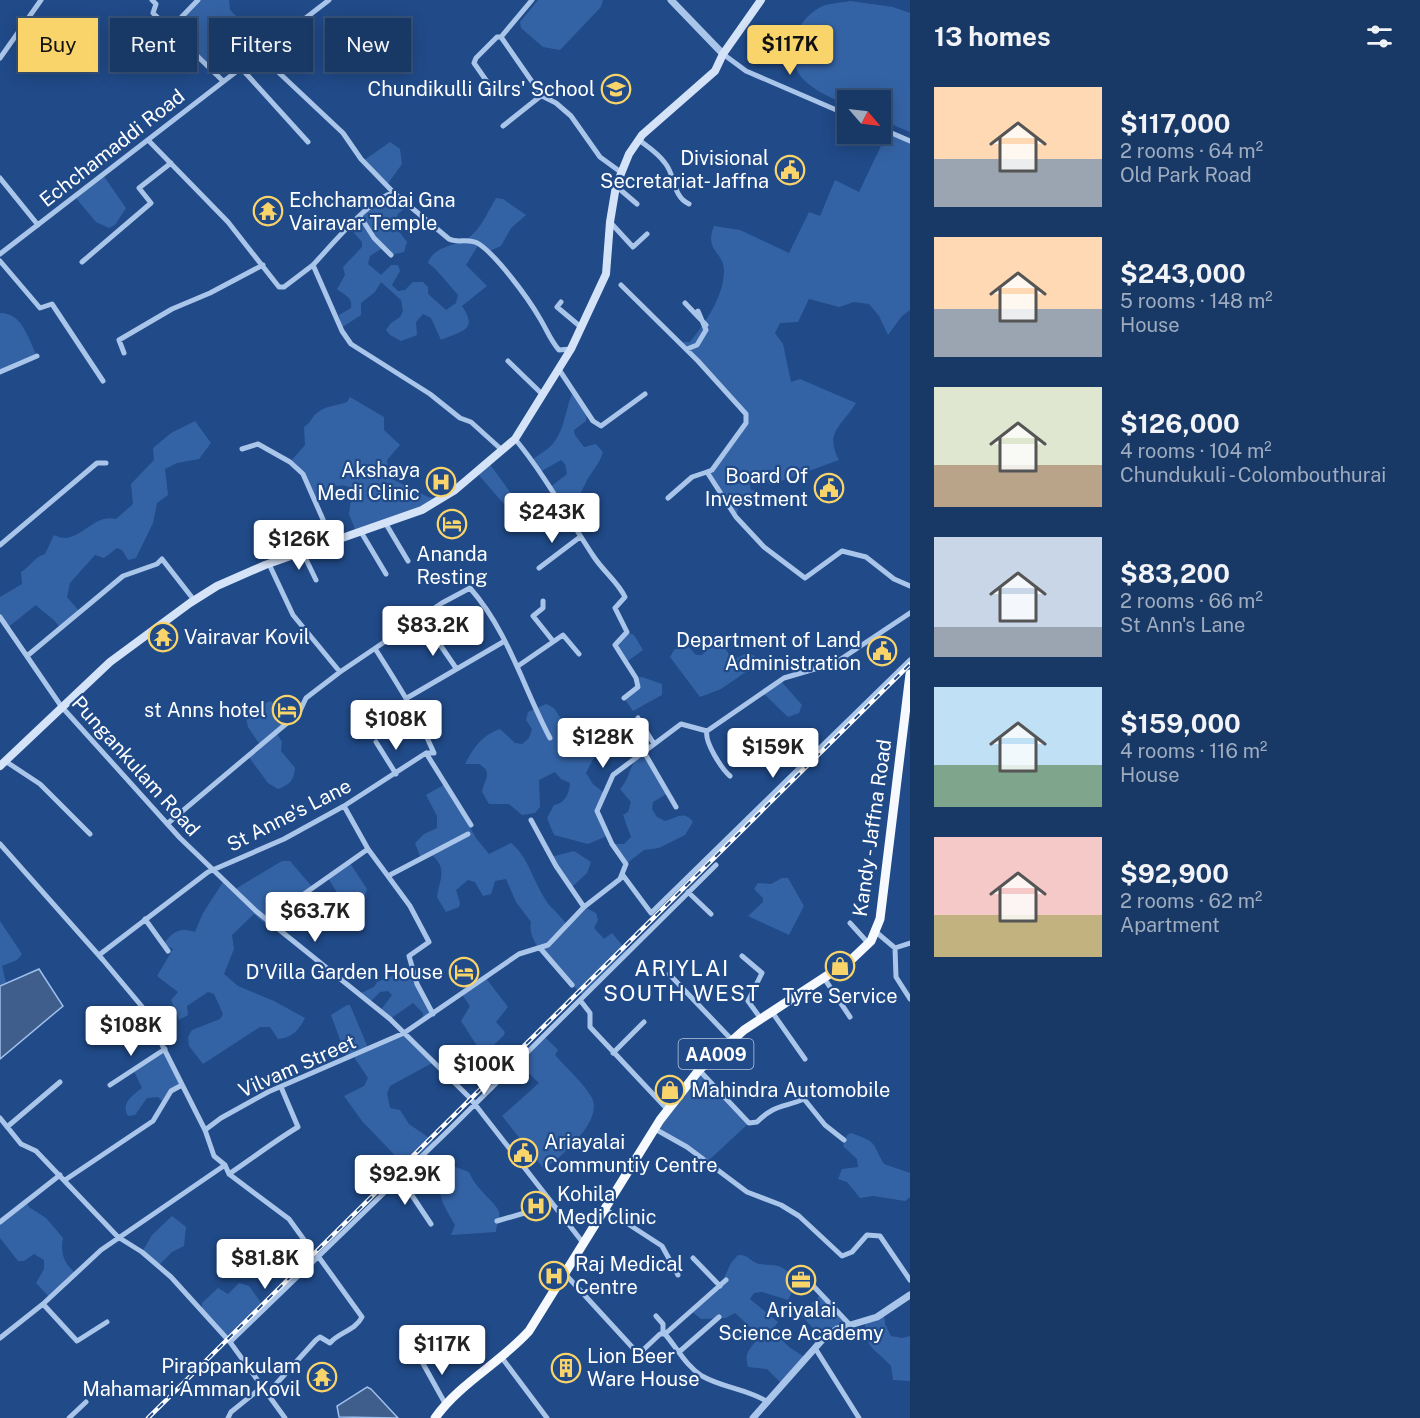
<!DOCTYPE html>
<meta charset="utf-8">
<style>
:root{--surface:#183866;--page:#25436f;--text:#f1f3f6;--muted:#9facbf;--line:#36527a;--accent:#f8d46b}
body{margin:0;font-family:"Public Sans",sans-serif;background:var(--page);color:var(--text);height:100vh;display:flex;flex-direction:column;font-size:22px;white-space:nowrap}
*{box-sizing:border-box;margin:0}
p{font-size:20px;color:var(--muted)}
.icon{flex:none;width:33px;height:33px;fill:none;stroke:currentColor;stroke-width:2;stroke-linecap:round;stroke-linejoin:round}
.map{position:relative;flex:1;overflow:hidden}
.panel{display:flex;flex-direction:column;background:var(--surface);width:510px}
.panel>*{flex:none}
.hud{position:absolute;left:18px;top:18px;width:570px;height:54px;display:flex;gap:12px}
.needle{width:39px;rotate:118deg}
.tools{position:absolute;left:837px;top:90px;display:grid;gap:12px}
.tools a{display:grid;place-items:center;width:54px;height:54px;border-radius:0px;background:var(--surface);box-shadow:0 3px 15px #0003,0 0 0 2px var(--line);font-size:30px}
.price{position:absolute;translate:-50% -51px;padding:0 14px;border-radius:6px;background:#fff;color:#222;font-size:20px;line-height:39px;filter:drop-shadow(0 2px 3px #0008)}
.price::after{content:'';position:absolute;left:50%;top:36px;width:18px;height:14px;margin-left:-9px;background:inherit;clip-path:polygon(0 0,100% 0,50% 100%)}
.price.current{background:var(--accent);color:#111}
ul{padding:0;list-style:none}
li{display:flex;align-items:center;gap:18px;height:150px;padding:0 24px}
li span{display:grid;place-items:center;flex:none;width:168px;height:120px;border-radius:0px;color:#555}
li>.icon{margin-inline-start:auto}
span .icon{width:72px;height:72px;fill:#fffc;stroke-width:1}
li b{font-size:26px}
h2{display:flex;justify-content:space-between;align-items:center;height:72px;padding:0 24px;font-size:26px}
.tag{padding:0 21px;border-radius:0px;background:var(--surface);box-shadow:0 3px 15px #0003,0 0 0 2px var(--line);font-size:21px;line-height:54px}
.tag.current{background:var(--accent);color:#111}
main{display:flex;flex:1;min-height:0}
.map>svg:first-child{display:block}
.green{fill:#3463a5}
.water{fill:#405e8b;stroke:#9ebfec;stroke-width:1.5}
.lines{fill:none;stroke-linecap:round;stroke-linejoin:round}
.minor{stroke:#aac5ea;stroke-width:5}
.tertiary{stroke:#aac5ea;stroke-width:7}
.secondary{stroke:#d5e3f8;stroke-width:8}
.trunk{stroke:#f6fafe;stroke-width:9}
.rail-casing{stroke:#fff;stroke-width:4.5}
.rail{stroke:#204a88;stroke-width:2;stroke-dasharray:7;stroke-linecap:butt}
.labels{text-anchor:middle;dominant-baseline:central;stroke-width:4.5;stroke-linejoin:round;paint-order:stroke}
.shield{fill:#204a88;stroke:#bcc9db;stroke-width:1.5}
.shield-label{font-size:18px;font-weight:bold;fill:#fff}
.poi-label{font-size:20px;fill:#fff;stroke:#204a88;text-anchor:end}
.street-label{font-size:20px;fill:#fff;stroke:#204a88}
.quarter-label{font-size:22px;letter-spacing:1.5px;fill:#fff;stroke:#204a88}
</style>
<main>
<div class="map">
<svg width="910" height="1418" viewBox="0 0 910 1418">
<rect width="100%" height="100%" fill="#204a88"/>
<path class="green" d="M198,0H229L230,10L245,25C243,31 214,57 206,64L180,38L190,27L188,19L182,16Z
M538,0H603L601,7L560,50L543,47L521,28L520,22Z
M850,1L893,7L910,13V132L881,120L880,100H848L847,105C834,99 814,91 803,79C783,57 794,22 819,8C827,3 841,3 850,1Z
M888,131L910,141V310L902,316L888,335L879,316L869,304L854,302L839,307L809,299L798,322L780,323L775,333L783,344L791,382L800,379L856,403C842,426 824,432 839,460L770,485L761,473L748,477L751,490L758,491L760,497L739,505L736,517L707,472L712,470L748,418L679,342H690C706,322 724,296 724,270C723,251 704,251 714,226L740,230L789,253L809,212L820,216L835,180L859,192Z
M390,142L400,149L402,164L387,185L363,161Z
M103,175L126,208L115,225L109,228L96,222L75,197Z
M394,193L408,205L398,214L394,225L407,242L404,252L391,255L381,249L370,256L368,264L381,275L391,265H398L400,271L392,285L398,291L405,290L413,282H423L428,287V294L446,310L456,303L458,295C451,287 435,267 428,263C434,244 460,247 472,235C482,226 489,210 496,198L503,199L526,215L511,228L501,246L487,252L479,244L466,265L487,286L462,306C479,331 461,331 441,340L431,318L423,314L416,322L417,335L401,341L390,335L386,330L391,323L400,317L403,311L401,300L381,282L375,292L361,303V315L341,328L339,315L351,308C353,297 344,295 337,289L345,275L343,267L362,247V242L354,233C358,216 376,195 394,193Z
M0,313C23,313 28,339 37,356L0,372Z
M573,391L587,412L586,421L574,430L575,435L584,447L596,444L603,452C599,465 592,471 586,482C580,494 576,506 568,518L549,488L567,474L565,464L561,460L540,472L532,460C539,454 550,449 555,441C565,427 566,407 573,391Z
M350,397L384,417V430L400,445L387,460L390,478L428,497L440,499L356,532L349,514L352,492L349,487C335,482 325,491 315,499L303,474L290,462L305,445L304,427C311,423 312,416 318,412C328,405 337,406 347,402Z
M195,421L211,443L199,459L177,463L165,469L168,495L157,503L153,523L136,558L128,560L122,550L117,548L104,558L95,555L70,583L67,597L80,612L60,628C54,617 44,614 36,605L7,628L0,617V597L22,584L21,572C31,566 34,557 45,554L54,535C78,548 91,513 116,519L133,504L131,484L154,460L153,448L171,433Z
M489,463L515,499L517,504L509,510L477,473Z
M627,632L634,635L643,650L625,663L615,645Z
M714,642L722,644L733,660L747,653L755,656L756,665L721,689L700,697L670,657L674,650L685,643L696,655H702Z
M642,677L662,684V695L633,711L624,698L638,687L636,678Z
M780,680L802,705L799,713L788,717L762,692Z
M271,701L288,723L276,732L282,742L281,751L295,768C294,781 289,785 278,789L268,783L248,756L260,745L248,727L246,718L262,704Z
M546,704L554,708L566,726L576,729L582,724L598,749L586,773L593,784L604,793L597,811L607,836L588,844L554,835L547,818L554,805C566,803 569,793 570,783L561,779L555,772L539,780L540,807L535,813L522,815L509,804H489L482,792C484,779 494,773 479,764H465C473,748 482,735 500,729L515,743L522,744L529,738L532,729L526,720L528,712Z
M644,752L668,793L653,802L652,809L657,817L665,821C677,818 684,810 693,822L685,835L659,848L644,850L626,864L612,844H624L631,837L623,815L628,812L631,802L620,789C632,776 627,765 644,752Z
M445,784L476,838L489,854L511,843C529,856 535,889 551,907C557,913 562,918 567,925L584,907L596,913L598,920L594,928L604,939L612,933L628,952L584,996C568,981 525,946 531,922L516,902L506,879L495,881L491,894L483,896L475,882L468,880L456,890L460,903L459,907L446,912L437,897C439,880 448,870 433,856L421,859L415,843L424,834L437,828V816L426,795Z
M574,851L591,862L587,873L571,888L551,857Z
M282,861H290L314,889L265,924L254,914L232,935L234,949L224,974L238,986L274,1001L305,1018C299,1030 292,1038 278,1039L270,1027H260L203,1064L189,1046L188,1037L192,1030L220,1019L223,1014L214,994L208,992L187,1006L188,1015L179,1020L171,1000L178,992L157,976L173,949L163,944C174,932 178,927 195,932L203,913L223,882L232,891Z
M350,863L367,889L363,901C342,909 339,894 328,878Z
M782,878H788L804,906L789,935L748,916L763,902V898L754,889L758,883L771,884Z
M0,921L22,954L17,960L2,966L6,983L0,986Z
M412,968L433,1014L423,1020V1013L413,1003L390,1019L380,1011L392,995L388,991L380,992L370,1002L359,994L374,987L377,982Z
M485,977L508,1007L496,1022L505,1032L504,1035L486,1053L481,1052L461,1021L470,1006L461,993Z
M347,1005H350L369,1050L404,1033L434,1062L390,1086L387,1094L390,1108L400,1110L409,1124L435,1142L407,1168L362,1121L344,1096L364,1086L368,1078L354,1057L347,1059L331,1015Z
M544,1036L558,1050L555,1055C566,1068 584,1083 592,1098C603,1122 561,1157 544,1169L502,1116L539,1083L522,1067L519,1060Z
M165,1049L182,1085L171,1091L164,1103L158,1097L147,1098L135,1115L128,1116C120,1103 133,1095 142,1088L133,1069Z
M699,1070L749,1123L707,1162L655,1129Z
M851,1133C879,1143 871,1142 884,1164L910,1173V1197L905,1201L873,1196L860,1198L847,1182L838,1179L842,1169L858,1167L857,1159L843,1146L847,1135Z
M453,1166L469,1172C476,1190 496,1202 499,1212C501,1217 496,1225 496,1232L451,1235L455,1225C444,1206 435,1194 442,1172Z
M26,1201L29,1207L46,1218L63,1238C60,1254 64,1263 76,1274L50,1298L36,1283L44,1269V1260L34,1254L24,1261H18L0,1238V1222Z
M172,1216L186,1227L184,1246L172,1252L158,1266L142,1252L152,1235Z
M738,1255C749,1254 751,1263 760,1264C775,1266 779,1263 792,1275L794,1288L788,1300L762,1292L754,1293L750,1299L778,1322L772,1330L789,1347L806,1358L783,1385L767,1369L748,1367C743,1349 753,1348 761,1334C749,1329 745,1321 735,1313L726,1318L701,1319L690,1310L724,1278L731,1263Z
M239,1283L249,1286L262,1304L228,1339L202,1311V1303L218,1288L228,1294Z
M822,1294L851,1326L823,1339L800,1314Z
M884,1313L885,1324L891,1336L902,1338L910,1336V1381L893,1380L891,1366C876,1349 864,1349 865,1322Z"/>
<path class="water" d="M134,32L152,54L131,73L113,56L118,51L116,48Z
M39,969L63,1006L0,1059V986Z
M367,1387L371,1389L398,1418L339,1417L337,1406Z"/>
<g class="lines">
<path class="minor" d="M152,0L156,4L153,13L223,81
M532,0L501,37L542,96L556,103L571,116L600,157L622,173
M170,29L198,0
M258,53L343,133L361,159L394,193L449,239C459,244 468,237 479,244C497,256 528,298 539,317C546,328 550,340 559,350L571,349
M723,54L746,71L848,115
M0,58L41,0
M241,68L308,142
M495,93L474,63L476,58L497,37H501
M503,126L542,95
M880,128L910,141
M148,140L228,222L279,287H284L313,265
M639,140C648,147 658,153 665,163C676,176 672,196 689,204
M0,178L38,225
M616,186L637,204
M394,193C373,195 329,248 313,265L342,331L351,344L430,394L460,418L471,422L502,450
M360,216L374,238L391,255
M610,222L633,247L647,234
M0,254L329,0
M0,261L40,308L52,304L103,381
M82,262L151,203L139,188L171,163
M621,285L698,361L746,414V423L712,470L707,472L736,517L764,547L805,578L842,551L866,557L894,579L910,586
M561,302L557,307L582,328
M685,303L706,325
M687,349L697,345L706,330L698,311
M124,353L119,340L172,309L210,293L263,265
M508,361L542,394
M558,368L593,421L601,426L645,394
M0,372L37,356
M515,439C545,475 568,518 594,557C604,572 618,582 625,597L615,608L627,632L615,645L636,678L638,687L624,698
M242,449L258,444L290,462L303,474L332,540
M668,498L692,477L707,472
M386,524L408,561
M361,532L386,574
M0,545L97,463H106
M302,551L316,580
M269,564L293,615L340,672L442,603L470,588C508,631 523,687 550,738
M539,568L580,537
M543,601V608L533,616L553,641
M0,617L61,706L180,838L256,911L390,1019L470,1098L584,1244
M432,633L456,668
M27,656L123,576L157,564L162,559L194,600
M518,666L563,635L579,654
M407,698L503,642
M638,718L654,744
M707,731C704,742 722,769 730,776
M376,742L396,774
M644,752L676,807
M426,753L471,825
M5,761L40,784L90,834
M344,806L368,849
M531,820L556,866L584,907
M167,824L299,713L306,698L340,672
M0,844L103,960L144,1009L205,1130L214,1156L225,1165L229,1174L289,1219L310,1248
M622,874L651,913L910,660
M388,876L468,834
M688,892L711,914
M145,919L168,951
M267,920L368,849L410,906L429,942L409,956L417,984L433,1014
M850,923L869,944
M876,932L895,948L910,943
M540,948L572,985
M895,948L896,977L910,999
M99,955L208,872L284,839L344,806L426,753H434C418,716 397,683 376,650
M742,956L762,973L748,1001L761,1019
M669,974L732,1040
M824,978L850,1017
M580,1000L590,1013V1027L667,1109
M772,1012L805,1059
M613,1053L644,1022
M699,1070L749,1123L757,1122C775,1104 783,1108 804,1099L825,1125L844,1140
M110,1085L165,1049
M0,1118L21,1144L36,1151L118,1237L142,1252L171,1277L230,1342L285,1418
M7,1127L60,1082
M655,1129L687,1147L747,1192L781,1205L799,1216L842,1256L852,1252L867,1235L880,1236L910,1280
M205,1130L221,1118L268,1092L404,1033L519,954L548,945L584,907L620,879L626,864L612,844L597,811L613,775L681,724L707,731L784,678L835,663L910,613
M229,1174C253,1158 273,1142 298,1127L281,1087
M399,1176L431,1224
M65,1180L153,1121L171,1091L182,1085
M605,1209L662,1246L678,1275
M497,1221L528,1212L549,1199
M0,1222L60,1175
M693,1258L720,1286
M566,1275L633,1348L641,1352L660,1334H665C677,1348 686,1366 702,1376C723,1388 747,1389 768,1402
M803,1275L851,1326
M43,1304L77,1341L107,1322
M656,1316L663,1324V1334
M665,1334L726,1280
M0,1338L43,1304L101,1250L225,1165
M230,1342L452,1127L716,865
M815,1348L859,1418
M679,1352L719,1317
M502,1358L547,1418
M421,1360L446,1405
M267,1394L316,1340L320,1337L330,1343C339,1332 355,1331 362,1317L318,1256
M69,1418L86,1402
M228,1418L231,1412L262,1387"/>
<path class="tertiary" d="M671,0L723,54
M753,1418L823,1339L837,1329L877,1317L910,1295"/>
<path class="secondary" d="M0,766L110,662L190,603L217,586L265,565L422,510L455,490L515,439L571,349L606,274L610,222L616,186L629,154L642,135L715,71L723,54L761,0"/>
<path class="trunk" d="M435,1418C460,1383 500,1363 529,1331L660,1120L699,1070L744,1030L851,960L871,941L880,919L910,674"/>
<g class="rail-casing">
<path id="rail" d="M148,1418L910,664"/>
</g>
<use href="#rail" class="rail"/>
</g>
<defs>
<g id="school-ring" transform="scale(1.5)"><circle r="9.5" fill="#204a88" stroke="#f8d46b" stroke-width="1.5"/><path d="M0-5L7-2L0 1L-7-2ZM-4 1L0 2.5L4 1V4Q0 6-4 4Z" fill="#f8d46b"/></g>
<g id="civic-ring" transform="scale(1.5)"><circle r="9.5" fill="#204a88" stroke="#f8d46b" stroke-width="1.5"/><path d="M-.6-6.5H3V-4.5H.6V-3L4-1V1h2V6H-6V1h2V-1L-.6-3ZM-1.2 2.5V6h2.4V2.5Z" fill="#f8d46b"/></g>
<g id="temple-ring" transform="scale(1.5)"><circle r="9.5" fill="#204a88" stroke="#f8d46b" stroke-width="1.5"/><path d="M0-6L5-2H3V0L6.5 2.5H4V6H1.5V3h-3V6H-4V2.5H-6.5L-3 0V-2H-5Z" fill="#f8d46b"/></g>
<g id="hospital-ring" transform="scale(1.5)"><circle r="9.5" fill="#204a88" stroke="#f8d46b" stroke-width="1.5"/><path d="M-5-5h3v3.5h4V-5h3V5h-3V1.5h-4V5h-3Z" fill="#f8d46b"/></g>
<g id="hotel-ring" transform="scale(1.5)"><circle r="9.5" fill="#204a88" stroke="#f8d46b" stroke-width="1.5"/><path d="M-6-4.5h1.5V1H6V5H4.5V3h-9V5H-6ZM-4 0a1.8 1.8 0 1 1 3.6 0ZM.5 0V-2.5h3Q6-2.5 6 0Z" fill="#f8d46b"/></g>
<g id="shop-ring" transform="scale(1.5)"><circle r="9.5" fill="#204a88" stroke="#f8d46b" stroke-width="1.5"/><path d="M-5-2.5h2.3a2.7 3.5 0 0 1 5.4 0H5L5.5 6h-11ZM-1.5-2.5h3a1.5 2.3 0 0 0-3 0Z" fill="#f8d46b"/></g>
<g id="office-ring" transform="scale(1.5)"><circle r="9.5" fill="#204a88" stroke="#f8d46b" stroke-width="1.5"/><path d="M-6-3h4V-5.5h4V-3h4V5H-6ZM-1-4.5V-3h2v-1.5ZM-6 0V1H6V0Z" fill="#f8d46b"/></g>
<g id="building-ring" transform="scale(1.5)"><circle r="9.5" fill="#204a88" stroke="#f8d46b" stroke-width="1.5"/><path d="M-4-6H4V6H1V3H-1V6H-4ZM-2.5-4.3h1.7v1.8h-1.7ZM.8-4.3h1.7v1.8H.8ZM-2.5-1h1.7V.8h-1.7ZM.8-1h1.7V.8H.8Z" fill="#f8d46b"/></g>
</defs>
<g fill-rule="evenodd">
<use href="#school-ring" x="616" y="89"/>
<use href="#civic-ring" x="790" y="170"/>
<use href="#temple-ring" x="268" y="211"/>
<use href="#hospital-ring" x="441" y="482"/>
<use href="#civic-ring" x="829" y="488"/>
<use href="#hotel-ring" x="452" y="524"/>
<use href="#temple-ring" x="163" y="637"/>
<use href="#civic-ring" x="882" y="651"/>
<use href="#hotel-ring" x="287" y="710"/>
<use href="#shop-ring" x="840" y="966"/>
<use href="#hotel-ring" x="464" y="972"/>
<use href="#shop-ring" x="670" y="1090"/>
<use href="#civic-ring" x="523" y="1153"/>
<use href="#hospital-ring" x="536" y="1206"/>
<use href="#hospital-ring" x="554" y="1276"/>
<use href="#office-ring" x="801" y="1280"/>
<use href="#building-ring" x="566" y="1368"/>
<use href="#temple-ring" x="322" y="1377"/>
</g>
<g class="labels">
<rect class="shield" x="678.5" y="1039" width="75" height="30" rx="4.5"/>
<g class="shield-label">
<text x="716" y="1054">AA009</text>
</g>
<g class="poi-label">
<text x="595" y="89">Chundikulli Gilrs' School</text>
<text x="769" y="158">Divisional<tspan x="769" dy="23">Secretariat- Jaffna</tspan></text>
<text x="289" y="200" text-anchor="start">Echchamodai Gna<tspan x="289" dy="23">Vairavar Temple</tspan></text>
<text x="420" y="470">Akshaya<tspan x="420" dy="23">Medi Clinic</tspan></text>
<text x="808" y="476">Board Of<tspan x="808" dy="23">Investment</tspan></text>
<text x="452" y="554" text-anchor="middle">Ananda<tspan x="452" dy="23">Resting</tspan></text>
<text x="184" y="637" text-anchor="start">Vairavar Kovil</text>
<text x="861" y="640">Department of Land<tspan x="861" dy="23">Administration</tspan></text>
<text x="266" y="710">st Anns hotel</text>
<text x="443" y="972">D'Villa Garden House</text>
<text x="840" y="996" text-anchor="middle">Tyre Service</text>
<text x="691" y="1090" text-anchor="start">Mahindra Automobile</text>
<text x="544" y="1142" text-anchor="start">Ariayalai<tspan x="544" dy="23">Communtiy Centre</tspan></text>
<text x="557" y="1194" text-anchor="start">Kohila<tspan x="557" dy="23">Medi clinic</tspan></text>
<text x="575" y="1264" text-anchor="start">Raj Medical<tspan x="575" dy="23">Centre</tspan></text>
<text x="801" y="1310" text-anchor="middle">Ariyalai<tspan x="801" dy="23">Science Academy</tspan></text>
<text x="587" y="1356" text-anchor="start">Lion Beer<tspan x="587" dy="23">Ware House</tspan></text>
<text x="301" y="1366">Pirappankulam<tspan x="301" dy="23">Mahamari Amman Kovil</tspan></text>
</g>
<g class="street-label">
<text transform="translate(112 148) rotate(-38)">Echchamaddi Road</text>
<text transform="translate(136 766) rotate(48)">Pungankulam Road</text>
<text transform="translate(289 815) rotate(-27)">St Anne's Lane</text>
<text transform="translate(872 828) rotate(-82)">Kandy - Jaffna Road</text>
<text transform="translate(297 1066) rotate(-24)">Vilvam Street</text>
</g>
<g class="quarter-label">
<text x="682" y="968">ARIYLAI<tspan x="682" dy="25">SOUTH WEST</tspan></text>
</g>
</g>
</svg>
<div class="tools">
<a><svg class="needle" viewBox="-14 -14 28 28"><path d="M0-13l5 13h-10z" fill="#e53935"/><path d="M0 13l5-13h-10z" fill="#9facbf"/></svg></a>
</div>
<b class="price current" style="left:790px;top:76px">$117K</b>
<b class="price" style="left:552px;top:544px">$243K</b>
<b class="price" style="left:299px;top:571px">$126K</b>
<b class="price" style="left:433px;top:657px">$83.2K</b>
<b class="price" style="left:396px;top:751px">$108K</b>
<b class="price" style="left:603px;top:769px">$128K</b>
<b class="price" style="left:773px;top:779px">$159K</b>
<b class="price" style="left:315px;top:943px">$63.7K</b>
<b class="price" style="left:131px;top:1057px">$108K</b>
<b class="price" style="left:484px;top:1096px">$100K</b>
<b class="price" style="left:405px;top:1206px">$92.9K</b>
<b class="price" style="left:265px;top:1290px">$81.8K</b>
<b class="price" style="left:442px;top:1376px">$117K</b>
<div class="hud">
<a class="tag current">Buy</a>
<a class="tag">Rent</a>
<a class="tag">Filters</a>
<a class="tag">New</a>
</div>
</div>
<section class="panel">
<h2>13 homes<svg class="icon" aria-label="filters" viewBox="0 0 24 24"><path d="M4 7h16M4 17h16"/><circle cx="9" cy="7" r="2"/><circle cx="15" cy="17" r="2"/></svg></h2>
<ul>
<li><span style="background:linear-gradient(#ffd9b3 60%,#9aa5b1 0)"><svg class="icon" aria-label="home" viewBox="0 0 24 24"><path d="M3 11l9-7 9 7M6 9v11h12V9"/></svg></span><div><b>$117,000</b><p>2 rooms · 64 m²</p><p>Old Park Road</p></div></li>
<li><span style="background:linear-gradient(#ffd9b3 60%,#9aa5b1 0)"><svg class="icon" aria-label="home" viewBox="0 0 24 24"><path d="M3 11l9-7 9 7M6 9v11h12V9"/></svg></span><div><b>$243,000</b><p>5 rooms · 148 m²</p><p>House</p></div></li>
<li><span style="background:linear-gradient(#dfe7d0 65%,#b9a48a 0)"><svg class="icon" aria-label="home" viewBox="0 0 24 24"><path d="M3 11l9-7 9 7M6 9v11h12V9"/></svg></span><div><b>$126,000</b><p>4 rooms · 104 m²</p><p>Chundukuli - Colombouthurai</p></div></li>
<li><span style="background:linear-gradient(#c9d6e8 75%,#9aa5b1 0)"><svg class="icon" aria-label="home" viewBox="0 0 24 24"><path d="M3 11l9-7 9 7M6 9v11h12V9"/></svg></span><div><b>$83,200</b><p>2 rooms · 66 m²</p><p>St Ann's Lane</p></div></li>
<li><span style="background:linear-gradient(#bfe0f5 65%,#7fa58c 0)"><svg class="icon" aria-label="home" viewBox="0 0 24 24"><path d="M3 11l9-7 9 7M6 9v11h12V9"/></svg></span><div><b>$159,000</b><p>4 rooms · 116 m²</p><p>House</p></div></li>
<li><span style="background:linear-gradient(#f6c9c9 65%,#c2b280 0)"><svg class="icon" aria-label="home" viewBox="0 0 24 24"><path d="M3 11l9-7 9 7M6 9v11h12V9"/></svg></span><div><b>$92,900</b><p>2 rooms · 62 m²</p><p>Apartment</p></div></li>
</ul>
</section>
</main>
